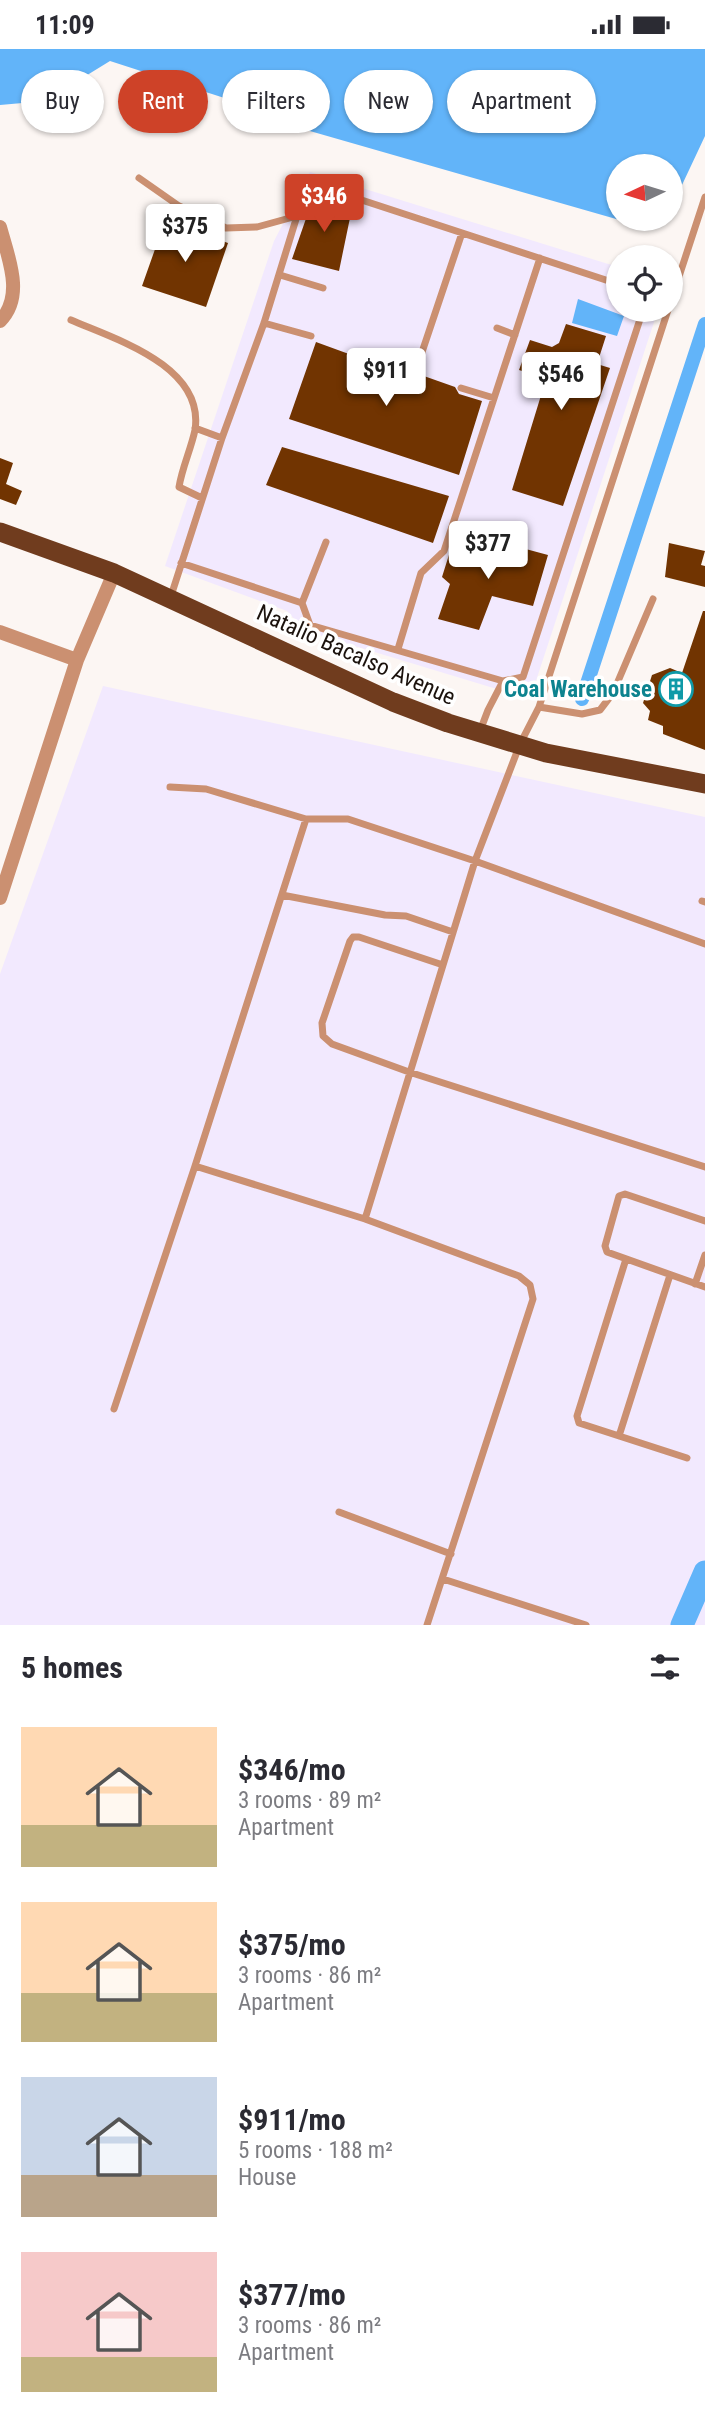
<!DOCTYPE html>
<meta charset="utf-8">
<style>
:root{--surface:#fff;--page:#f2f2f3;--text:#2b2b33;--muted:#7c7c81;--accent:#ce4228}
body{margin:0;font-family:"Roboto Condensed",sans-serif;background:var(--page);color:var(--text);height:100vh;display:flex;flex-direction:column;font-size:26px;white-space:nowrap}
*{box-sizing:border-box;margin:0}
p{font-size:23px;color:var(--muted)}
.icon{flex:none;width:38px;height:38px;fill:none;stroke:currentColor;stroke-width:2;stroke-linecap:round;stroke-linejoin:round}
.map{position:relative;height:1576px;overflow:hidden}
.details{display:flex;flex-direction:column;background:var(--surface);flex:1}
.details>*{flex:none}
.hud{position:absolute;left:21px;top:21px;width:663px;height:63px;display:flex;gap:14px}
.needle{width:46px;rotate:266deg}
.tools{position:absolute;left:606px;top:105px;display:grid;gap:14px}
.tools a{display:grid;place-items:center;width:77px;height:77px;border-radius:50%;background:var(--surface);box-shadow:0 2px 5px #0004;font-size:35px}
.price{position:absolute;translate:-50% -60px;padding:0 16px;border-radius:7px;background:#fff;color:#222;font-size:23px;line-height:46px;filter:drop-shadow(0 2px 4px #0008)}
.price::after{content:'';position:absolute;left:50%;top:42px;width:21px;height:16px;margin-left:-10px;background:inherit;clip-path:polygon(0 0,100% 0,50% 100%)}
.price.on{background:var(--accent);color:#fff}
ul{padding:0;list-style:none}
li{display:flex;align-items:center;gap:21px;height:175px;padding:0 21px}
li span{display:grid;place-items:center;flex:none;width:196px;height:140px;border-radius:0px;color:#555}
li>.icon{margin-inline-start:auto}
span .icon{width:84px;height:84px;fill:#fffc;stroke-width:1}
li b{font-size:30px}
h2{display:flex;justify-content:space-between;align-items:center;height:84px;padding:0 21px;font-size:30px}
.tag{padding:0 24px;border-radius:32px;background:var(--surface);box-shadow:0 2px 5px #0004;font-size:24px;line-height:63px}
.tag.on{background:var(--accent);color:#fff}
.status{display:flex;justify-content:space-between;align-items:center;height:49px;padding:0 35px;background:var(--surface);direction:ltr}
.status svg{height:19px;fill:currentColor}
.map>svg:first-child{display:block}
.industrial{fill:#f2e9fe}
.water{fill:#62b4f9}
.lines{fill:none;stroke-linecap:round;stroke-linejoin:round}
.canal{stroke:#62b4f9;stroke-width:14}
.river{stroke:#62b4f9;stroke-width:23}
.building{fill:#713401}
.service{stroke:#cb9071;stroke-width:7}
.minor{stroke:#cb9071;stroke-width:14}
.trunk{stroke:#703c1e;stroke-width:19}
.labels{text-anchor:middle;dominant-baseline:central;stroke-width:7;stroke-linejoin:round;paint-order:stroke}
.street-label{font-size:23px;fill:#1a110c;stroke:#fff}
.culture-label{font-size:23px;font-weight:bold;fill:#0d838f;stroke:#fff;text-anchor:end}
</style>
<div class="status"><b>11:09</b><svg viewBox="0 0 49 12"><path d="M0 12V9h3v3zM5 12V6h3v6zM10 12V3h3v9zM15 12V0h3v12zM26 1h20v11H26zM47 4h2v5h-2z"/></svg></div>
<div class="map">
<svg width="705" height="1576" viewBox="0 0 705 1576">
<rect width="100%" height="100%" fill="#fcf6f3"/>
<path class="industrial" d="M310,123L618,218V261H658L530,650L305,582L287,562L165,517L274,192Z
M103,637L705,768V1576H0V925Z"/>
<path class="water" d="M0,0H705V87L674,153L670,158V117H618V170H659L637,176L289,76L301,34L281,28L268,63L110,12L45,52L0,56Z
M578,250L624,267L617,287L572,274Z"/>
<g class="lines">
<path class="canal" d="M582,650L705,275"/>
<path class="river" d="M682,1576L705,1523"/>
</g>
<path class="building" d="M317,147L345,154V164H351L339,222L292,210L310,158Z
M165,172L228,194L206,258L142,237Z
M566,275L606,287L597,315L610,319L563,457L512,441L546,330L519,321L530,291L552,298L559,294Z
M316,293L379,316L380,312L384,315L385,308L400,312L398,317L410,320L408,328L411,332H417L421,326L455,338L459,345L482,352L459,426L289,370Z
M282,398L449,447L433,494L266,436Z
M0,409L13,414L6,435L22,442L16,456L0,450Z
M453,493L507,506L510,499L521,502L522,499L548,506L533,557L492,547L479,581L438,570L450,535L442,528Z
M669,494L705,502L701,516L705,517V538L665,528Z
M703,562H705V701L663,685V677L648,671L650,662L643,654L652,626L670,619L682,624Z"/>
<g class="lines">
<path class="service" d="M139,129L179,157L226,179L257,178L297,167
M280,226L323,239
M670,255L705,148
M71,271C115,290 205,317 195,381C191,400 182,419 179,438L202,449
M264,274L311,287
M497,279L515,286
M414,327L462,184
M461,339L494,349
M195,379L222,389
M326,493L302,554L310,576L503,632
M181,514L302,554
M171,547L222,389L264,274L297,167L316,138L328,140L618,235
M398,600L421,524L444,502L540,209
M539,658L582,665L600,661L613,644L653,550
M480,682L488,661L503,632L523,628L643,261
M170,738L206,740L306,770
M282,846L385,866L406,867L453,883
M702,852L705,853
M443,916L359,888H353L350,892L322,974L323,987L332,995L409,1023L705,1118
M195,1117L365,1170L519,1227L530,1236L533,1250L427,1576
M365,1170L475,812L520,695L539,658L668,261
M705,1172L625,1145L619,1147L605,1197L607,1203L705,1238
M626,1210L577,1367L579,1374L687,1409
M695,1235L705,1206
M114,1360L195,1117L306,770H348L475,812L705,895
M619,1387L670,1226
M339,1463L451,1505
M443,1530L586,1576"/>
<path class="minor" d="M0,178C8,208 25,247 0,272
M0,583L77,611
M0,849L77,611L114,524"/>
<path class="trunk" d="M0,483L114,524L393,653L448,674L546,704L705,735"/>
</g>
<defs>
<g id="building-ring" transform="scale(1.75)"><circle r="9.5" fill="#fff" stroke="#0f9aa8" stroke-width="1.5"/><path d="M-4-6H4V6H1V3H-1V6H-4ZM-2.5-4.3h1.7v1.8h-1.7ZM.8-4.3h1.7v1.8H.8ZM-2.5-1h1.7V.8h-1.7ZM.8-1h1.7V.8H.8Z" fill="#0f9aa8"/></g>
</defs>
<g fill-rule="evenodd">
<use href="#building-ring" x="676" y="640"/>
</g>
<g class="labels">
<g class="street-label">
<text transform="translate(356 606) rotate(24)">Natalio Bacalso Avenue</text>
</g>
<g class="culture-label">
<text x="652" y="640">Coal Warehouse</text>
</g>
</g>
</svg>
<div class="tools">
<a><svg class="needle" viewBox="-14 -14 28 28"><path d="M0-13l5 13h-10z" fill="#e53935"/><path d="M0 13l5-13h-10z" fill="#7c7c81"/></svg></a>
<a><svg class="icon" aria-label="locate" viewBox="0 0 24 24"><circle cx="12" cy="12" r="6"/><path d="M12 2v4M12 18v4M2 12h4M18 12h4"/></svg></a>
</div>
<b class="price on" style="left:324px;top:185px">$346</b>
<b class="price" style="left:185px;top:215px">$375</b>
<b class="price" style="left:386px;top:359px">$911</b>
<b class="price" style="left:561px;top:363px">$546</b>
<b class="price" style="left:488px;top:532px">$377</b>
<div class="hud">
<a class="tag">Buy</a>
<a class="tag on">Rent</a>
<a class="tag">Filters</a>
<a class="tag">New</a>
<a class="tag">Apartment</a>
</div>
</div>
<section class="details">
<h2>5 homes<svg class="icon" aria-label="filters" viewBox="0 0 24 24"><path d="M4 7h16M4 17h16"/><circle cx="9" cy="7" r="2"/><circle cx="15" cy="17" r="2"/></svg></h2>
<ul>
<li><span style="background:linear-gradient(#ffd9b3 70%,#c2b280 0)"><svg class="icon" aria-label="home" viewBox="0 0 24 24"><path d="M3 11l9-7 9 7M6 9v11h12V9"/></svg></span><div><b>$346/mo</b><p>3 rooms · 89 m²</p><p>Apartment</p></div></li>
<li><span style="background:linear-gradient(#ffd9b3 65%,#c2b280 0)"><svg class="icon" aria-label="home" viewBox="0 0 24 24"><path d="M3 11l9-7 9 7M6 9v11h12V9"/></svg></span><div><b>$375/mo</b><p>3 rooms · 86 m²</p><p>Apartment</p></div></li>
<li><span style="background:linear-gradient(#c9d6e8 70%,#b9a48a 0)"><svg class="icon" aria-label="home" viewBox="0 0 24 24"><path d="M3 11l9-7 9 7M6 9v11h12V9"/></svg></span><div><b>$911/mo</b><p>5 rooms · 188 m²</p><p>House</p></div></li>
<li><span style="background:linear-gradient(#f6c9c9 75%,#c2b280 0)"><svg class="icon" aria-label="home" viewBox="0 0 24 24"><path d="M3 11l9-7 9 7M6 9v11h12V9"/></svg></span><div><b>$377/mo</b><p>3 rooms · 86 m²</p><p>Apartment</p></div></li>
</ul>
</section>
